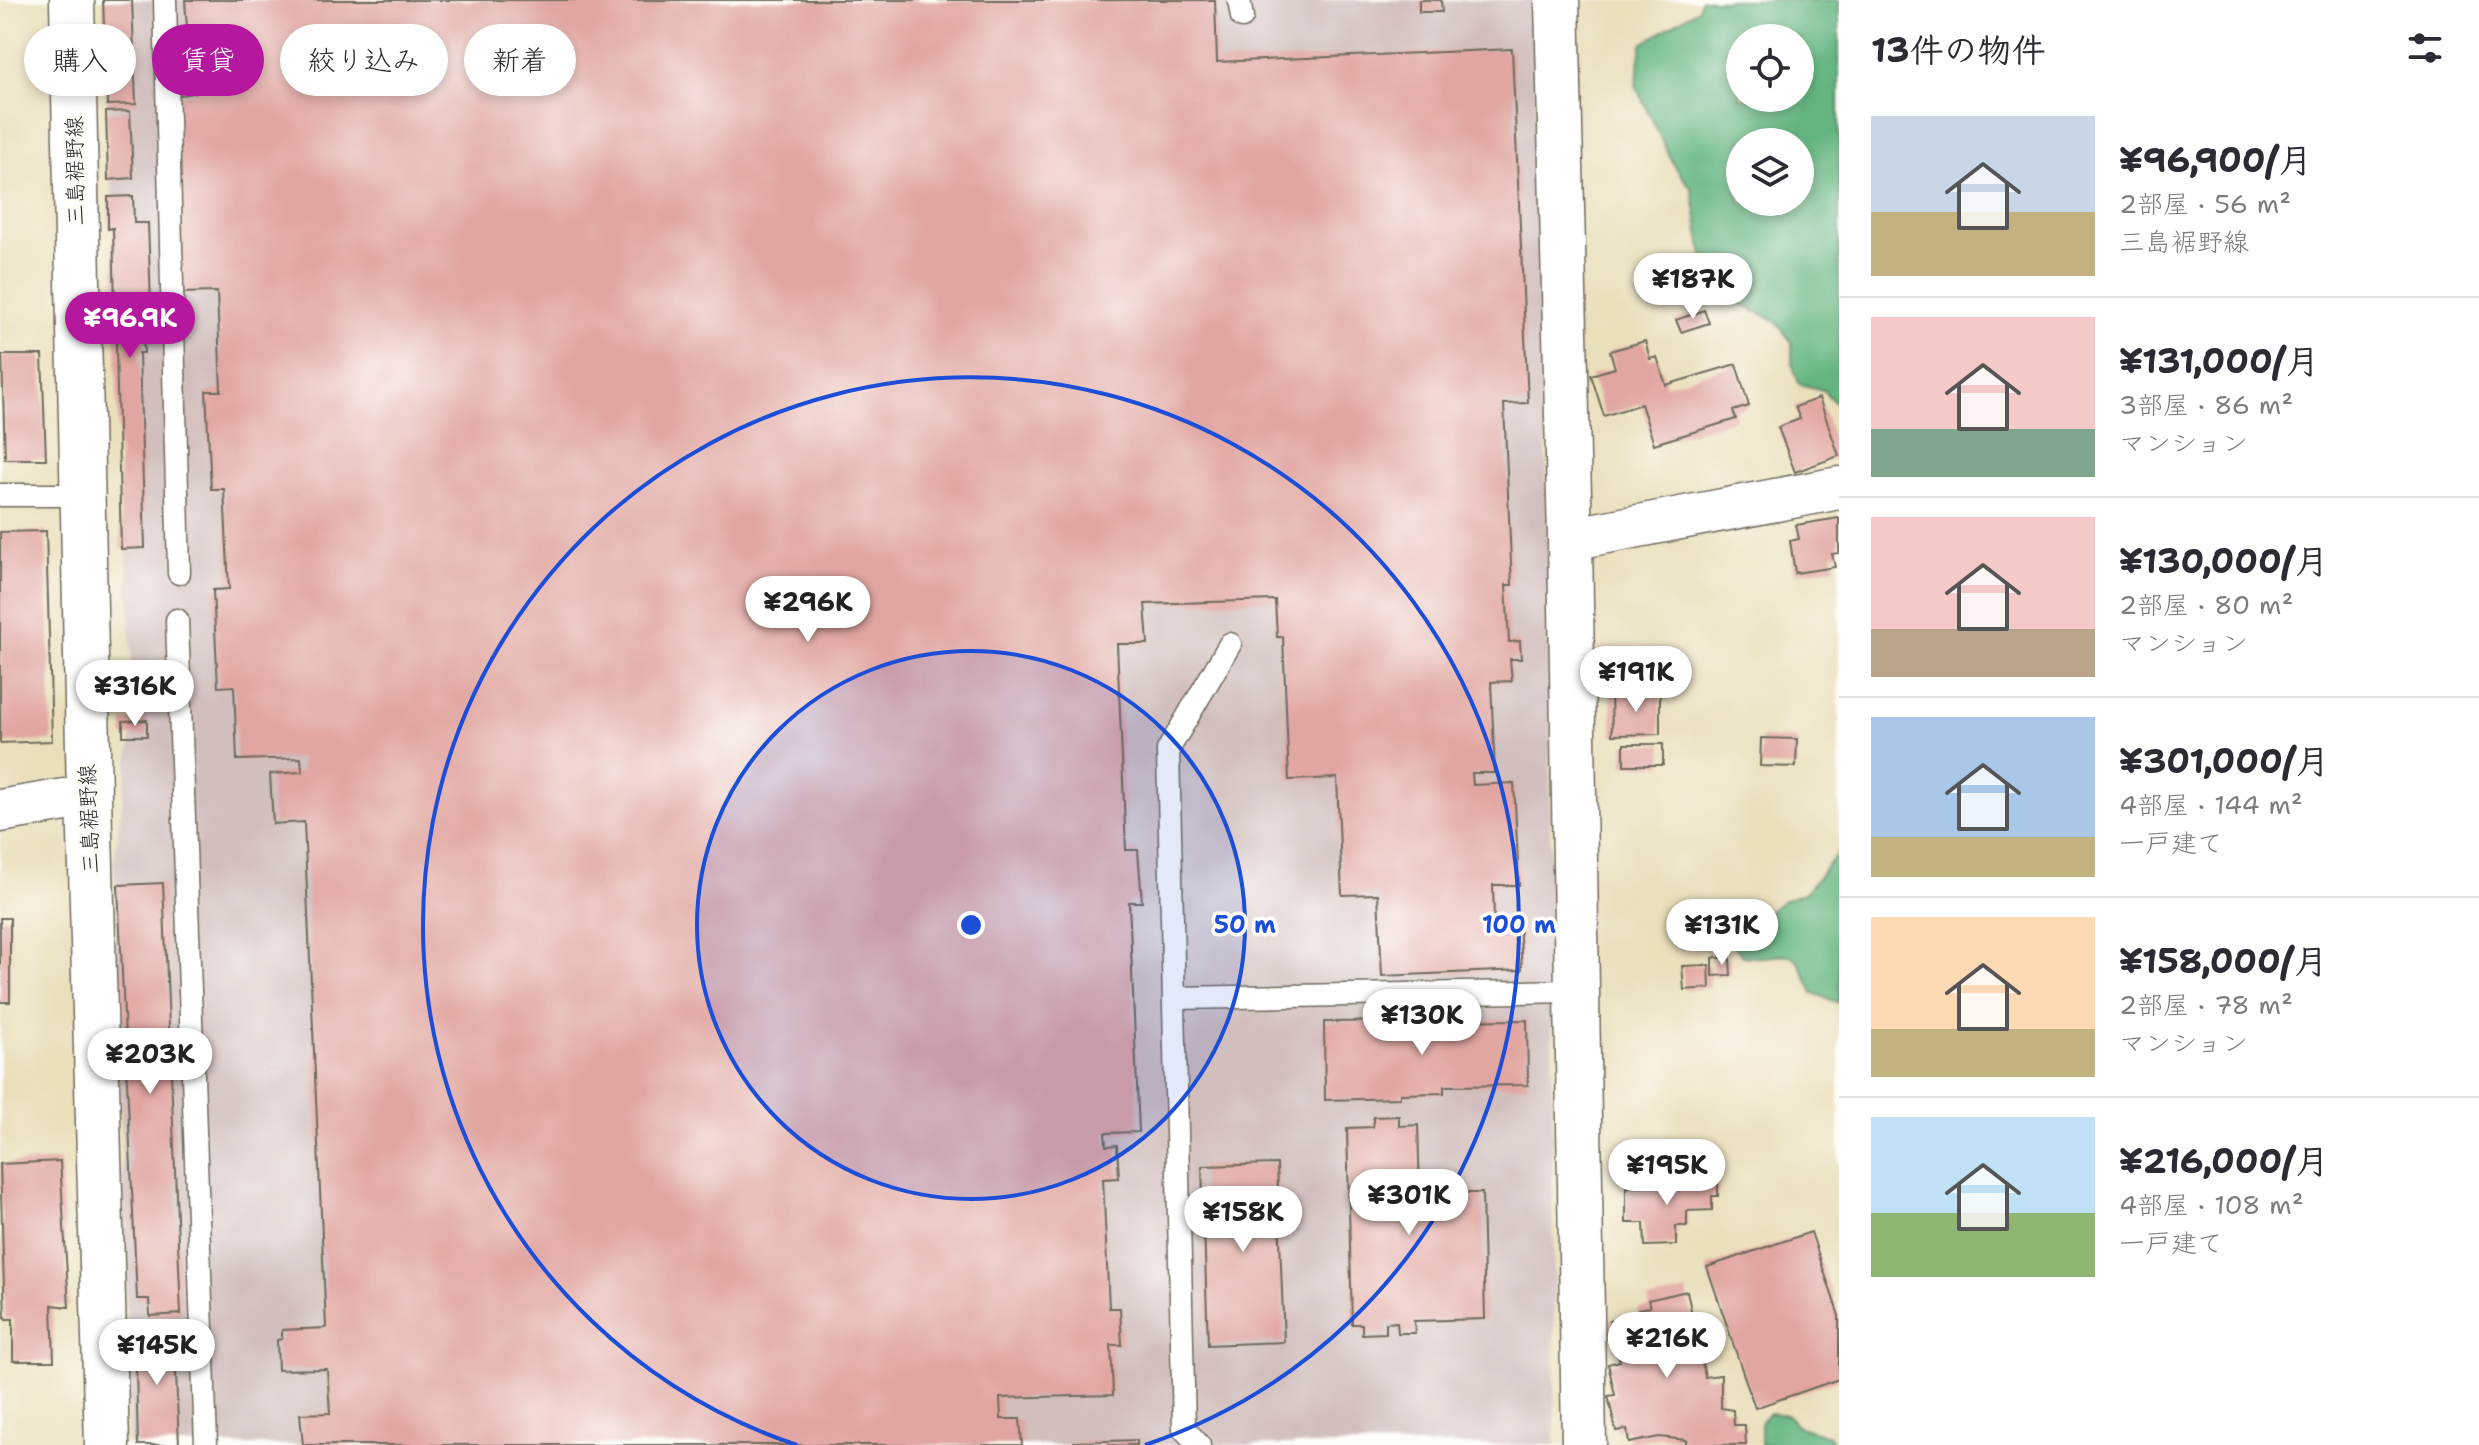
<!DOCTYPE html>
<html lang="ja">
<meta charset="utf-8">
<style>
:root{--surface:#fff;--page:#f2f2f3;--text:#2b2b33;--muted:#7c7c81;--line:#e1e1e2;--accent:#b5179e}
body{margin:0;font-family:"Shantell Sans","Klee One",sans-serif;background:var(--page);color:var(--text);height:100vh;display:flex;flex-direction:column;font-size:30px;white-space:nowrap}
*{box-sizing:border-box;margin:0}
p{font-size:26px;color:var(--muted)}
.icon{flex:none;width:44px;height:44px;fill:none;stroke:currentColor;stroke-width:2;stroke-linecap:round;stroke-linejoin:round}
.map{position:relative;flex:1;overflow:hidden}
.sheet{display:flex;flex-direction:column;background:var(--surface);width:640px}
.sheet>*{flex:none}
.guide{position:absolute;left:24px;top:24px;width:760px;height:72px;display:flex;gap:16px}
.tools{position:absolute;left:1726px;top:24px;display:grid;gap:16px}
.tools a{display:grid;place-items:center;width:88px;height:88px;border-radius:50%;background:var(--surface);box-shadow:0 4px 12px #0003;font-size:40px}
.price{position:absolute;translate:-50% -68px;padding:0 18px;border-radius:28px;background:#fff;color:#222;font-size:26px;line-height:52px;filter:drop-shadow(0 2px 4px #0008)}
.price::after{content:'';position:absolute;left:50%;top:48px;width:24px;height:18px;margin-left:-12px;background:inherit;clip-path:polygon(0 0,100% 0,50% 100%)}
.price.active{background:var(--accent);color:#fff}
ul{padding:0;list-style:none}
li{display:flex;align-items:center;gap:24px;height:200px;padding:0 32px}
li+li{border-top:2px solid var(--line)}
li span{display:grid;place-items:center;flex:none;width:224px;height:160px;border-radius:0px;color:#555}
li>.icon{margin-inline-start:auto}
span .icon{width:96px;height:96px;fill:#fffc;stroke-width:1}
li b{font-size:34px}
h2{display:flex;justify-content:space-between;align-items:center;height:96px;padding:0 32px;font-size:34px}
.tag{padding:0 28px;border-radius:36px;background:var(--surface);box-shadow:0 4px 12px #0003;font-size:28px;line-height:72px}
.tag.active{background:var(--accent);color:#fff}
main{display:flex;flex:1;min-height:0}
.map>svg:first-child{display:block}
.industrial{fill:#d1bfbe}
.forest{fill:#64b580;stroke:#487056;stroke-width:2;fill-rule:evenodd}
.building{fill:#e1a6a1}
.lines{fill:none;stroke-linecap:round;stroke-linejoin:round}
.lane-casing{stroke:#6e6a5d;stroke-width:25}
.street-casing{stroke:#6e6a5d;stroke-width:45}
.secondary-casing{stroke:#6e6a5d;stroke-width:47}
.primary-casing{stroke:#6e6a5d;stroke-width:47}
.lane{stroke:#fff;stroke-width:22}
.street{stroke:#fff;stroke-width:42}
.secondary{stroke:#fff;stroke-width:44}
.primary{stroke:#fff;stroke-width:44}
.ring{fill:none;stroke:#1d4ed8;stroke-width:4}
.labels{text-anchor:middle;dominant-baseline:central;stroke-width:7;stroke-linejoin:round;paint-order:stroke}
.street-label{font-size:22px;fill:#2b2b2b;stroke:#fdfcf7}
.centre{fill:#1d4ed8;stroke:#fdfcf7;stroke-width:4}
.ring-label{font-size:24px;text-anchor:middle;font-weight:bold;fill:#1d4ed8;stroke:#fdfcf7;stroke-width:7;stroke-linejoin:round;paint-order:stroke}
</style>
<main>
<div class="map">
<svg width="1839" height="1445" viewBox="0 0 1839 1445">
<rect width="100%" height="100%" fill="#fdfcf7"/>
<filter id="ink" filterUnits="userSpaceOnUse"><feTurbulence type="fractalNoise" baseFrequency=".0125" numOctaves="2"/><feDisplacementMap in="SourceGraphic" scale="16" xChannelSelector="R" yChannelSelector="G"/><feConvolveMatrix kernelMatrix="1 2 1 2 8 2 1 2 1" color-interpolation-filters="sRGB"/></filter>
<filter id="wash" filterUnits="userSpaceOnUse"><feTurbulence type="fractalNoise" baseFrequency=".006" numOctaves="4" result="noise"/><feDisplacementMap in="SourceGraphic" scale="32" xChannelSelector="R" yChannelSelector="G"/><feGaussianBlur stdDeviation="1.8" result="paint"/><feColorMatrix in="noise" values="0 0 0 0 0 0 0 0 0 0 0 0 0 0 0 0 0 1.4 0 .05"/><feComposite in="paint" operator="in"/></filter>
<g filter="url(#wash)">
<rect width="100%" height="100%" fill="#eadfbb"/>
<path class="industrial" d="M104,0H1533L1548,517L1555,1445H130L114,861L134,720Z"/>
<path class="forest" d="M1701,0H1839V407L1823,390L1799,384L1792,363V343L1775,320L1724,297L1675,303L1681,290L1691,285L1704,261L1692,189L1673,164L1636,86L1642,44L1698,9ZM1740,38H1800V98H1740ZM1740,142H1800V202H1740Z
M1839,852V1003L1813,993C1788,932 1792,964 1743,956L1729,939L1740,925L1753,923L1783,901L1806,892Z
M1769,1413L1788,1415L1796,1426L1829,1436L1835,1445H1761V1421Z"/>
<g id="blocks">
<path class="building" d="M103,0H132L136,104L107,105Z
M185,0H1215L1217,62L1512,49L1528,403L1504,404L1512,585H1506L1509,642L1520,641L1521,659H1510L1512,681L1491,682L1495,773H1472L1473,785L1514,783L1519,885H1493L1494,921L1519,920L1522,970L1382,976L1378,894L1342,895L1337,778L1289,780L1283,637H1277L1275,600L1145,604L1148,644H1117L1126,850H1138L1142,902H1129L1139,1132L1105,1133L1106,1146L1117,1145L1119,1178L1103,1179L1109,1308H1120L1122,1345H1111L1113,1395L1000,1398L1001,1419H1020L1022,1445H303L300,1414L330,1413L327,1369L278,1370L277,1340L282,1339V1330L326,1328L304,822L273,824L270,774L302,772L301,758L237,760L234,686L218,687L213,590L229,589L224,489H211L206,391H221L217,292L179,293L173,96L195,93L192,29H187Z
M1419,0H1441L1442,12H1419Z
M130,111L133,178L108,180L106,112Z
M133,196L134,223H148L151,304H140V337H143L144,353H139L145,548L121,549L113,228L108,229V197Z
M1704,310L1709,323L1681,332L1676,320Z
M1645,341L1650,359L1657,357L1666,385L1736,364L1749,406L1733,411L1736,419L1654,444L1641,404L1604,416L1591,375L1615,368L1610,351Z
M2,355H42L46,459H5Z
M1819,398L1839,456L1795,472L1778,427L1800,419L1795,407Z
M1839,518V553L1832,554L1835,567L1795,573L1790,541L1799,539L1796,525Z
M46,531L52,741L0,743V532Z
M1611,693H1660V734L1612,735Z
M147,720V736H123V721Z
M1761,738L1797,739L1796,767L1760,766Z
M1624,744H1663V765H1624Z
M163,883L181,1314L150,1316L149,1299H137L118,885Z
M0,918H10V1002H0Z
M1713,958H1730L1731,975L1713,976Z
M1709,965L1710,988L1684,990L1682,966Z
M1527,1020L1528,1085L1444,1086V1093L1400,1094V1098L1325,1100L1324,1022Z
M1399,1116V1126L1418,1125L1420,1192H1426V1202L1442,1201V1193H1482L1485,1319L1414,1321L1415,1333H1398L1397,1322L1386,1323V1333L1362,1334V1324H1352L1347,1128L1373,1127V1117Z
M60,1161L69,1307L52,1305L54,1361H13V1319H5L0,1164Z
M1277,1164L1284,1342L1208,1345L1202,1166Z
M1698,1180V1184L1718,1183V1196H1712V1210L1687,1211V1226H1676V1245L1645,1246L1644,1223H1626V1187H1642V1181Z
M1811,1232L1839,1316V1379L1755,1408L1707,1267Z
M1687,1291L1705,1377L1721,1375V1408L1733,1410L1734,1425H1745L1746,1445H1686V1440L1659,1437L1629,1443L1627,1429L1616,1431L1608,1396L1615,1395L1608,1364L1620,1361L1610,1321L1629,1317L1632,1327L1641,1325L1638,1309L1650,1307L1648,1300Z
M174,1328L179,1445H138L135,1329Z
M1137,1440V1445H1074V1442Z"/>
</g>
</g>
<g filter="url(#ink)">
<use href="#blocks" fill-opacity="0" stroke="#6e6a5d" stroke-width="2"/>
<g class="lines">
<g class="lane-casing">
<path id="lane" d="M165,0L179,573
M1239,0L1242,17
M0,495H82
M177,620L206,1445
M1174,998L1577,991
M1199,1445L1184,1429L1168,750L1230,644"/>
</g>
<g class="street-casing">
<path id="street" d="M1570,539L1839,488
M0,811L89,796"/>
</g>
<g class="secondary-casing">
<path id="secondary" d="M1557,0L1570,539L1584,1445"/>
</g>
<g class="primary-casing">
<path id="primary" d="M72,0L89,796L107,1445"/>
</g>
<use href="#lane" class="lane"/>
<use href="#street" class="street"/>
<use href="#secondary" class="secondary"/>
<use href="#primary" class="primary"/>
</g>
</g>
<circle cx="971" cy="925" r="274" fill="#1d4ed8" fill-opacity=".12"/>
<g class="ring">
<circle cx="971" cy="925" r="274"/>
<path d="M797 1445A548 548 0 1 1 1145 1445"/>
</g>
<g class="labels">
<g class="street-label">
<text transform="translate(75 171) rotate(-91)">三島裾野線</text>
<text transform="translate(89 819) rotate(-92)">三島裾野線</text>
</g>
</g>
<circle cx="971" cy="925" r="12" class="centre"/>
<g class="ring-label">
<text x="1245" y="933">50 m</text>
<text x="1519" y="933">100 m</text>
</g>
</svg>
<div class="tools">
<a><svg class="icon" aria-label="locate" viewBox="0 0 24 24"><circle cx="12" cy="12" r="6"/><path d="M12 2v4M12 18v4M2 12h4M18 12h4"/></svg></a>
<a><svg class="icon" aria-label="layers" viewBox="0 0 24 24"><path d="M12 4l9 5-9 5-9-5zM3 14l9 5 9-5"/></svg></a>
</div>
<b class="price" style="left:1693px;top:321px">¥187K</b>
<b class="price active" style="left:130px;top:360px">¥96.9K</b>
<b class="price" style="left:808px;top:644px">¥296K</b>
<b class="price" style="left:1636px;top:714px">¥191K</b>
<b class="price" style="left:135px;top:728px">¥316K</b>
<b class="price" style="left:1722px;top:967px">¥131K</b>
<b class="price" style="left:1422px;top:1057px">¥130K</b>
<b class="price" style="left:150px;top:1096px">¥203K</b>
<b class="price" style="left:1667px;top:1207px">¥195K</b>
<b class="price" style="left:1409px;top:1237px">¥301K</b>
<b class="price" style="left:1243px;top:1254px">¥158K</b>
<b class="price" style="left:1667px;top:1380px">¥216K</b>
<b class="price" style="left:157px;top:1387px">¥145K</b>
<div class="guide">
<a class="tag">購入</a>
<a class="tag active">賃貸</a>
<a class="tag">絞り込み</a>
<a class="tag">新着</a>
</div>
</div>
<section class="sheet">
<h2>13件の物件<svg class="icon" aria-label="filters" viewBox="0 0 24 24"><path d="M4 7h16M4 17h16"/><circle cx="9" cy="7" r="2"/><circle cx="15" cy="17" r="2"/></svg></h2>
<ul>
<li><span style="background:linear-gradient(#c9d6e8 60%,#c2b280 0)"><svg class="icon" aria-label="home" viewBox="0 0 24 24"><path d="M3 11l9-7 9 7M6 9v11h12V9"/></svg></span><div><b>¥96,900/月</b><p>2部屋 · 56 m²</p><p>三島裾野線</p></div></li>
<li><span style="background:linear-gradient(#f6c9c9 70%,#7fa58c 0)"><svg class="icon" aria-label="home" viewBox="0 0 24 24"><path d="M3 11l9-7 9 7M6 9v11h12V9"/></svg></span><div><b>¥131,000/月</b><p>3部屋 · 86 m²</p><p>マンション</p></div></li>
<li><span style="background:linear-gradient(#f6c9c9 70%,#b9a48a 0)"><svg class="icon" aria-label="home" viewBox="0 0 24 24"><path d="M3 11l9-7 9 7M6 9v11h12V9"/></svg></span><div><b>¥130,000/月</b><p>2部屋 · 80 m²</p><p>マンション</p></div></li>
<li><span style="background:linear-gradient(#a9c7e8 75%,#c2b280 0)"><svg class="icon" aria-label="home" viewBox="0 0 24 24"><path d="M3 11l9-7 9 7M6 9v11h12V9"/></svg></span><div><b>¥301,000/月</b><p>4部屋 · 144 m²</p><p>一戸建て</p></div></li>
<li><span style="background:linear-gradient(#ffd9b3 70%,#c2b280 0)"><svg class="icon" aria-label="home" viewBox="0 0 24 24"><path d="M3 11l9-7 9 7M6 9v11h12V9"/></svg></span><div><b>¥158,000/月</b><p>2部屋 · 78 m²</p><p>マンション</p></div></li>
<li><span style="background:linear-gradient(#bfe0f5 60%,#8fb573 0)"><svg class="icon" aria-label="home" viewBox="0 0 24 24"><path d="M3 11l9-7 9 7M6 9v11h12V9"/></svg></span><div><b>¥216,000/月</b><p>4部屋 · 108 m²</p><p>一戸建て</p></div></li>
</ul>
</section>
</main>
